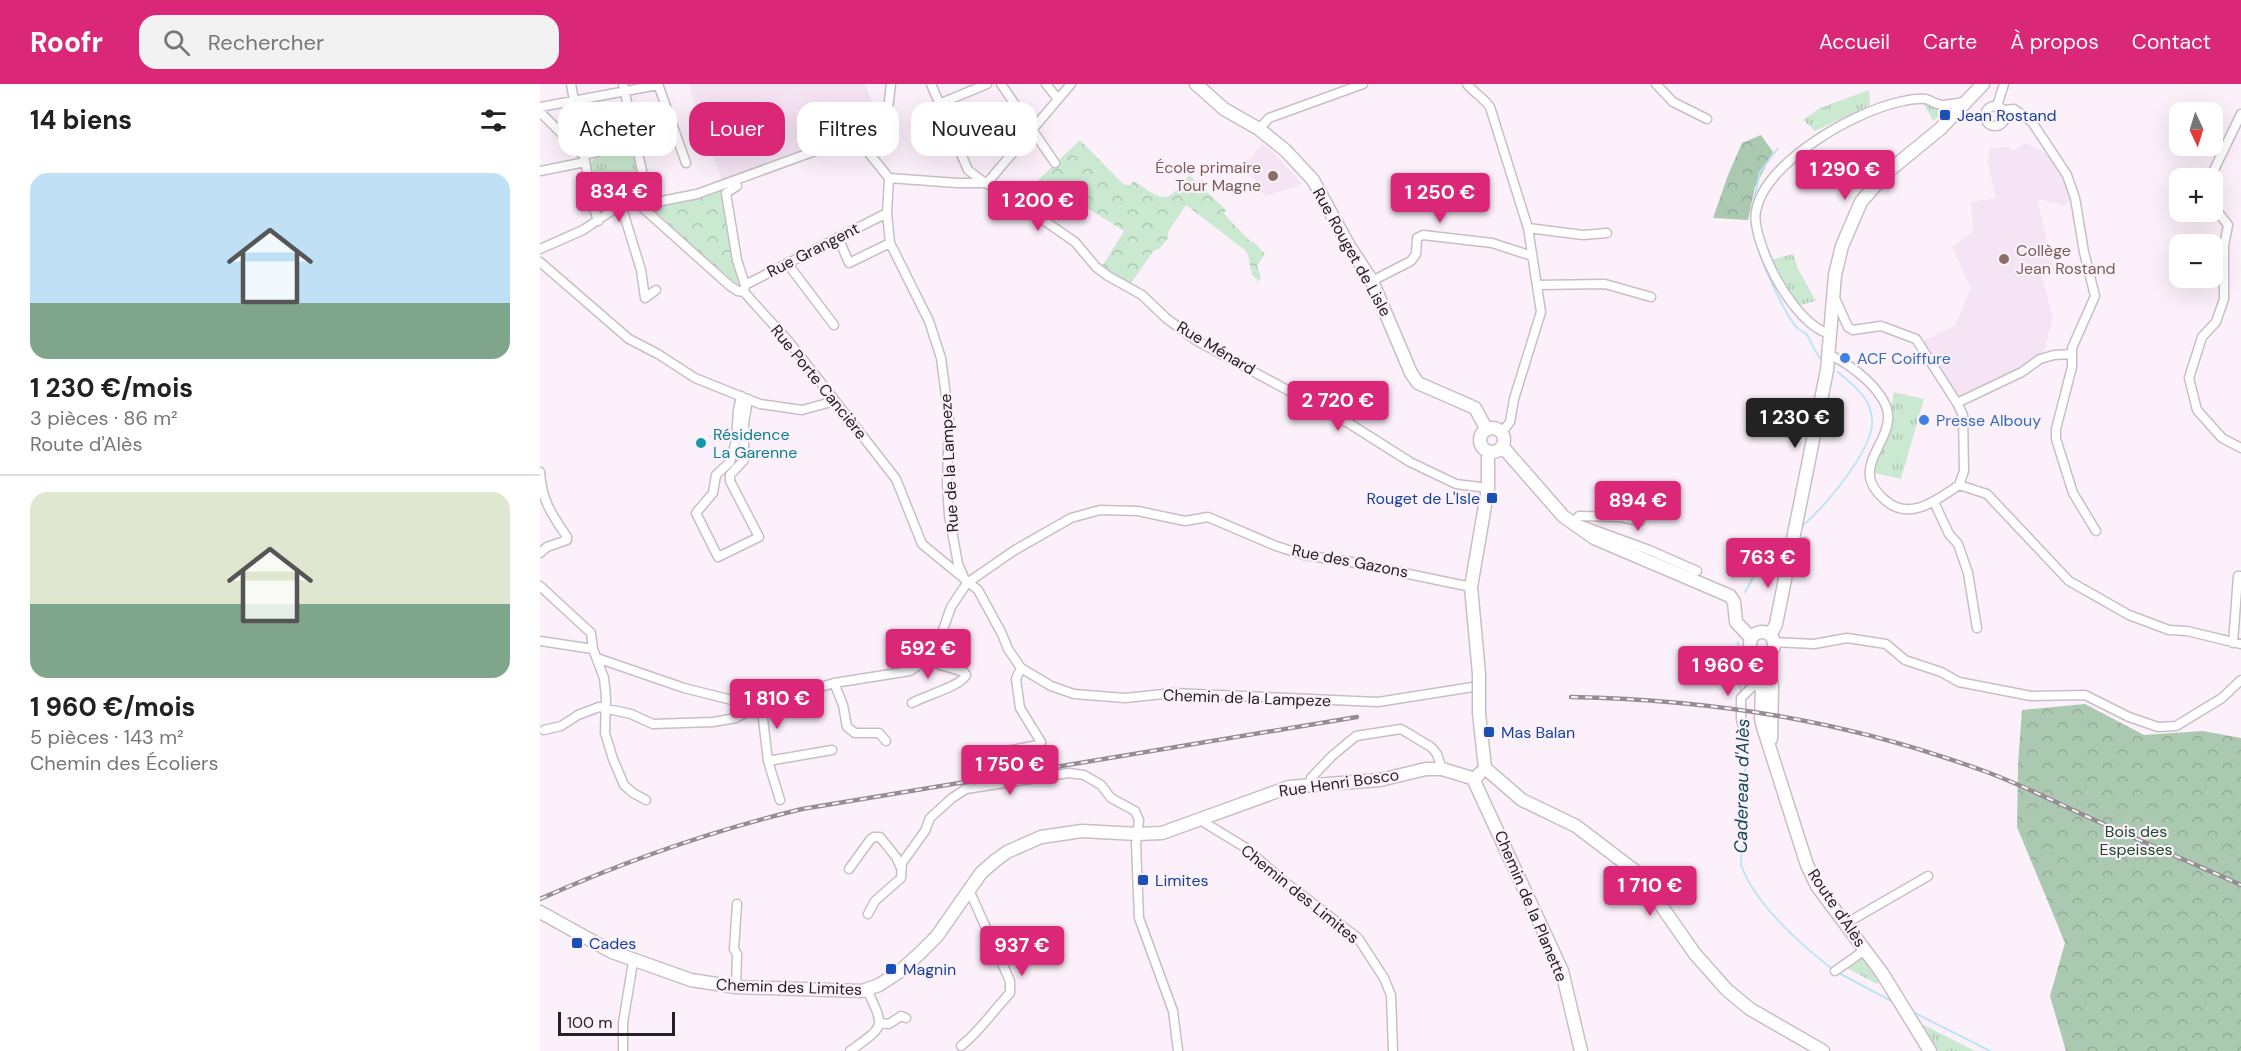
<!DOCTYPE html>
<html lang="fr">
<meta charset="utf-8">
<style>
:root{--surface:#fff;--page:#f2f2f2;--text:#222;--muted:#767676;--line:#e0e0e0;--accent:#db2777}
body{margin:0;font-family:"DM Sans",sans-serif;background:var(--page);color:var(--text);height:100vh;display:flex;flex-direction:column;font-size:22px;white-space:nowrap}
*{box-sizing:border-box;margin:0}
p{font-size:20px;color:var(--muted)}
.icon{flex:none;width:33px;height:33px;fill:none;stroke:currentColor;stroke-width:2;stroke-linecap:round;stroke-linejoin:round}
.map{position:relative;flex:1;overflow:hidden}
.side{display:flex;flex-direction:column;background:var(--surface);width:540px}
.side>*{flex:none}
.banner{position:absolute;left:18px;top:18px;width:570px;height:54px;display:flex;gap:12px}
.needle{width:39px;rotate:176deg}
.buttons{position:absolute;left:1629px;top:18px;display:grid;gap:12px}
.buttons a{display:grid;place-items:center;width:54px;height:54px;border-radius:12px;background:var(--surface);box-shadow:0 6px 24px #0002;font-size:30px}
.scale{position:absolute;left:18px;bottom:15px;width:117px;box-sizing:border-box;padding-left:6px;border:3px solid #252125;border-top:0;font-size:16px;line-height:21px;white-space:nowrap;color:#252125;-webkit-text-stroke:4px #fcf1fb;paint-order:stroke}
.price{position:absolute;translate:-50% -51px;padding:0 14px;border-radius:6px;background:var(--accent);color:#fff;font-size:20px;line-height:39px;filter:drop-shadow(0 2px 3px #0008)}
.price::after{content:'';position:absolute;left:50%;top:36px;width:18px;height:14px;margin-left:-9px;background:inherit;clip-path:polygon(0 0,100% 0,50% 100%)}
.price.on{background:#222;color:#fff}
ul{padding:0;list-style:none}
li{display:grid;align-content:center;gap:12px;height:318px;padding:0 30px}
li+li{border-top:2px solid var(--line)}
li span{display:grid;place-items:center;height:186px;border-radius:18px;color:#555}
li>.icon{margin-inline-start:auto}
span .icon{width:108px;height:108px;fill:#fffc;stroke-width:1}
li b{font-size:26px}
h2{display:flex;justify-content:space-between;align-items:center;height:72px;padding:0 30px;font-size:26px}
.tag{padding:0 21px;border-radius:18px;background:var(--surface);box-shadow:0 6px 24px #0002;font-size:21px;line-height:54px}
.tag.on{background:var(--accent);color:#fff}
header{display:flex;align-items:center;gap:36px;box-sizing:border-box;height:84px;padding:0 30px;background:var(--accent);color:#fff}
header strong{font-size:28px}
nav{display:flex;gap:33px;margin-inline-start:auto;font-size:21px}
.search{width:420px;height:54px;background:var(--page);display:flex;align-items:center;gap:15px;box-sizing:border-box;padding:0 21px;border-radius:18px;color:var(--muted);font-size:22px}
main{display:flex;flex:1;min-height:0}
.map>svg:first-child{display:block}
.built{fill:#f5e4f4}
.grass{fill:url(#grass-tufts)}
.forest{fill:url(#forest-crowns)}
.park{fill:url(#park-crowns)}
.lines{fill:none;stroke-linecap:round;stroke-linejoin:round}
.stream{stroke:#bde4f4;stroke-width:2}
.street-casing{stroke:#c9bec8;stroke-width:11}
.secondary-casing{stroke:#c9bec8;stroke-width:15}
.street{stroke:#fff;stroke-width:8}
.secondary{stroke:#fff;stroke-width:12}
.rail-casing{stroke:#948d94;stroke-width:4.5}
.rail{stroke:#fcf1fb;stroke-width:2;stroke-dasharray:7;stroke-linecap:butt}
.street-bridge-casing{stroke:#c9bec8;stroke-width:11;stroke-linecap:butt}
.secondary-bridge-casing{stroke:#c9bec8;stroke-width:15;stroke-linecap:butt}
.street-bridge{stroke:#fff;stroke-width:8}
.secondary-bridge{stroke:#fff;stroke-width:12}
.transit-dot{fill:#1a4fb4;stroke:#fcf1fb;stroke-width:2}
.education-dot{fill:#8d6e63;stroke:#fcf1fb;stroke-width:2}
.shop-dot{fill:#3f7fe0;stroke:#fcf1fb;stroke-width:2}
.culture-dot{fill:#0f9aa8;stroke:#fcf1fb;stroke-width:2}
.labels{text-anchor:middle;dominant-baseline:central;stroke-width:4.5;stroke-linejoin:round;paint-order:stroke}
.transit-label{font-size:16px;fill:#164399;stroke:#fcf1fb;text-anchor:start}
.education-label{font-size:16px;fill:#785e54;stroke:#fcf1fb;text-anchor:end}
.street-label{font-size:16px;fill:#252125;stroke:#fcf1fb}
.shop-label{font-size:16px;fill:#366cbe;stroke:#fcf1fb;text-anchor:start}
.culture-label{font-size:16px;fill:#0d838f;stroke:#fcf1fb;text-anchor:start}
.park-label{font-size:16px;fill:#1c4b2a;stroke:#fcf1fb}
.water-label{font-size:18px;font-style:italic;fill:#124758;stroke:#fcf1fb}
</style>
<header>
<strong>Roofr</strong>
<div class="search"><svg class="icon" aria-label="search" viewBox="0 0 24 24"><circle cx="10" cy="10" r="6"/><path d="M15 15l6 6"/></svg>Rechercher</div>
<nav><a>Accueil</a><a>Carte</a><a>À propos</a><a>Contact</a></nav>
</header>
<main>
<section class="side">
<h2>14 biens<svg class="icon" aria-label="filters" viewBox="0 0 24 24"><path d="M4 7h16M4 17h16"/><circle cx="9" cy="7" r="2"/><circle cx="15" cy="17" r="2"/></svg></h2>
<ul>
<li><span style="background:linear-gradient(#bfe0f5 70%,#7fa58c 0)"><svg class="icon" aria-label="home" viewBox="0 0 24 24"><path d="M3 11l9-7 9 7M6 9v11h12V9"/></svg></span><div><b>1 230 €/mois</b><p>3 pièces · 86 m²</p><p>Route d'Alès</p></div></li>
<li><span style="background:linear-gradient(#dfe7d0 60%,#7fa58c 0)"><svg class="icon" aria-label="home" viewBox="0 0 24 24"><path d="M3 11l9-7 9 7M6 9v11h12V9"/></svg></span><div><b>1 960 €/mois</b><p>5 pièces · 143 m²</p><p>Chemin des Écoliers</p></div></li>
</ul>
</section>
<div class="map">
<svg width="1701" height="967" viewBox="0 0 1701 967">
<defs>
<pattern id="grass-tufts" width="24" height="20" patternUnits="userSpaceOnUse" patternTransform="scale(1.5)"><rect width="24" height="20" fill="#cbe8d0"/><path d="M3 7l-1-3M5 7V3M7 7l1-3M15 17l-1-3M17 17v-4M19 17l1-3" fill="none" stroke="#aec7b2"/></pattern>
<pattern id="forest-crowns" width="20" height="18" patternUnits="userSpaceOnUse" patternTransform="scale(1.5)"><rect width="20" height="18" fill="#abc8b1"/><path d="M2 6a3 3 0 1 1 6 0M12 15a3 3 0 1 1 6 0" fill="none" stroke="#93ac98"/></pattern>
<pattern id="park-crowns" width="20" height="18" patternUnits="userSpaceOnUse" patternTransform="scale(1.5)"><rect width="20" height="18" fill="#cbe8d0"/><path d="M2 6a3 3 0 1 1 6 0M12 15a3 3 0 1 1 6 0" fill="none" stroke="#aec7b2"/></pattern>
</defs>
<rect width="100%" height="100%" fill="#fcf1fb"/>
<path class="built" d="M149,0H325L339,37L183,98L160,43Z
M1486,59L1506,69L1522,92L1531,115L1525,122L1499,115L1498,118L1514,186L1501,191L1513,233L1504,267L1481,283L1418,313L1383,257L1415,242L1431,204L1412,163L1433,148L1431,118L1456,114L1448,79L1450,64L1468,63L1472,67Z
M722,60L734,69L762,100L726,112L714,101L717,98L703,85L679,86V82L698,80L710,75Z"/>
<path class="grass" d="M1329,6L1330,21L1275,47L1263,36L1280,24Z
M1382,17L1410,22L1393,37Z
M93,65L102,106L57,119L48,82L55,74Z
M1253,170L1259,187L1276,217L1256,222L1238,195L1231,176Z
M1354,308L1384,315L1361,395L1330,388L1349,335Z
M1323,873L1328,877L1340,897L1337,900L1305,883Z
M1382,940L1435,967H1398L1382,945Z"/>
<path class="forest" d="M1221,51L1233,68L1215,103L1208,136L1173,134L1188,91L1202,59Z
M1545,620L1604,651L1663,647L1701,654V967H1526L1510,912L1525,859L1477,743L1478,680L1482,626Z"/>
<path class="park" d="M540,56L582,99L589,102L594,97C625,118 626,121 649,91L686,126L684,129L686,132L711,158L713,157L725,170L717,182L721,193L717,200V195L712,191L708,171L705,166L646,121L628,148V154L619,165L614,166L589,202L561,184L584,147L522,108L516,112L496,98Z
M182,105L192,174L199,199L198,201L162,171L112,124Z"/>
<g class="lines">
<path class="stream" d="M1212,126L1220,88L1238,64
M1217,158C1219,175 1246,232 1257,244C1259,247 1263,247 1265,249C1273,257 1274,270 1283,277
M1261,443C1284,424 1329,370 1332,341C1333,335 1330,323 1327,318C1321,306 1308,297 1298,288
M1205,508L1221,480L1248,454
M1198,558L1201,612
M1203,647L1206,667L1201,781C1215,820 1259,859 1292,885
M1297,888L1355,919
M1371,927L1450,967"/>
<g class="street-casing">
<path id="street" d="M31,0L53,121L58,137
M83,0L107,110L101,121
M118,0L146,79
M391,0L428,86L445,99L460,106L535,158L556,183L568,192L602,211L626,234L657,257L810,340L870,378L916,400L948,404
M461,0L515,79
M506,0L518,15
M927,0C934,9 944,14 950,23L988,144L1001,228L974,315L970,338L961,349
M1116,0L1133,18L1167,35
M399,20L447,0
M1445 32a10 10 0 1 1 20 0a10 10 0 1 1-20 0Z
M1457,22L1464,0
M0,23L118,1
M1464,26L1474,25L1492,38L1527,91L1535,114L1544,168L1555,212L1532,264V283L1516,345V355L1533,409L1556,447
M0,28L43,71
M719,45L729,34L823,0
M324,50L328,68L349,94L347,129L350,159L389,237L401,274L409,335L407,400L409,431L418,480L425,496
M44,71L96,59
M0,87L45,78
M349,94L417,99H445
M1672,96L1674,86L1701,30
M447,99L531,0
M197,102L186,109L197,176L205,201
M1672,114L1674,123L1688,141L1684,162V215L1676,238L1662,253L1649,294L1657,326L1682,354L1701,364
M81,121L101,186L105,214L116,206
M101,121L157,110L333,46L347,33L351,0
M988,144L1043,151L1067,149
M298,153L309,179L350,159
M0,165L43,146L89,115L94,116L190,202L198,207L204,208L250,259L356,395L382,460L438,506L462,550L468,565L481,584L476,595L480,624L501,658L498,661L466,667L437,684V687
M0,178L89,255L118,270L155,294L220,320L262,326L295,317
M247,179L294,241
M832,197L871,177L876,170L877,154L883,151L952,159L992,172
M997,201L1065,200L1111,213
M204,206L205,201L347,129
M1293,210L1308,243L1313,246L1341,242L1376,255L1417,319L1423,331L1424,387L1419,401L1447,410L1529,497L1589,531L1629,546L1647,547L1701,560
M1290,250C1264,243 1239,203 1229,180C1223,167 1213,141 1216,127C1225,78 1314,28 1359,18C1367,16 1379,14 1386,15C1392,17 1397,21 1403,21C1411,20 1419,19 1426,17
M1289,271C1310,278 1351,311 1348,336C1347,355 1327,374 1330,393C1331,402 1338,410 1345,416C1369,438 1397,416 1419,401
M201,312L198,326L196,357L190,378L176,391L173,409L156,429L178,473L219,453L190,397V391L204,376V340L208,315
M1417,319L1482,288L1500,275L1514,271L1532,270
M0,388C2,417 11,429 27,453V456L7,463L0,469
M1394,418L1409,450L1418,460L1428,489L1437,544
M1032,439L1039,432L1080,433L1100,437
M1038,440L1109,466L1157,487
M1251,473L1265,458
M0,502L51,549L53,565L64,594L66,613L65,649L73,675L84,701L93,709L106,716
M0,557L53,565
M1235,558L1274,560L1307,554L1346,560L1365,576L1401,588L1419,598L1491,612L1545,611L1589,633L1618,643L1636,642L1682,614L1701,596
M1693,559L1698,492H1701
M57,574L144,604L192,616L215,618L247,613L294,599L370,587L389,574L396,566L411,523L427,499L475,466L531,434L560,426L598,427L645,437L668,433L736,462L764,471L811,478L931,503
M481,584L511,602L534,610L585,614L633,609L838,618L939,602
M294,599L303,621L307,643L315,649H339L346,657
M221,618L228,677L240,716
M372,619C386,611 420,603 426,591L424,588L400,581L389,574
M1203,644L1201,635V614L1219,596
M4,646L21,642L38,631L59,623L91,630L113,640L173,638L196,634L207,628L215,618
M228,677L292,666
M771,701V694L792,672L816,652L861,645L891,663L897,670L902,685
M663,735L665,739L706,764L741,795L818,854L844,894L851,911L853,967
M309,785L330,756L334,753H340L356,773L361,784
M328,830L335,817L361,794L362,779L385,747L390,734L412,714L426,705L529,689L544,691L561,701L571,714L595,727L599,736L596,760L599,834L633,927L638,967
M1305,840L1388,792
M1295,887L1325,866
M196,903L197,870L194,865L197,820
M340,939L349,940L361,932L366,934
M421,962C440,947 453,927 470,909V897L429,806
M83,967V939L93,878
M310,967C344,942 346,945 327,906"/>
</g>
<g class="secondary-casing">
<path id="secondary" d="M656,0L684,25L719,45L745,66L773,96L809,162L832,197L871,289L878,299L935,324L947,346
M940 356a12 12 0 1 1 24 0a12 12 0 1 1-24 0Z
M962,362L1023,432L1054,454L1190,512L1194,518L1196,538L1211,554
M1210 560a12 12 0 1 1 24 0a12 12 0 1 1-24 0Z
M1231,550L1236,540L1287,286L1295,191L1302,162L1321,118L1345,90L1400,45L1443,0
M1212,566L1222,609L1221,634L1223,643L1267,781L1277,802L1342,889L1390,967
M1229,570L1228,583L1232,602L1231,655
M939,590L931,503L948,404V367
M939,629L945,684
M945,684L982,716L1036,742L1099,790L1155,870L1187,906L1210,925L1283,967
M940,689L935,695V699L1022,887L1041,967
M0,828L72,868L151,896L196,903L322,907L339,901L359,888L379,870L397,852L441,789L456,776L467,768L501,753L542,747L597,750L622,749L749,703L840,696L886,685H902L935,695"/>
</g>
<use href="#street" class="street"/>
<use href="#secondary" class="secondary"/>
<g class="rail-casing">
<path id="rail" d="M1031,613C1177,616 1307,637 1444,687C1480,700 1513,717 1548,733C1598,756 1650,778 1701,801
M0,815C85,777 171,747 262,725L817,633"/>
</g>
<use href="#rail" class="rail"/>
<g class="street-bridge-casing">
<path id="street-bridge" d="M437,687L439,700"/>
</g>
<g class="secondary-bridge-casing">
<path id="secondary-bridge" d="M939,629V590"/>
</g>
<use href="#street-bridge" class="street-bridge"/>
<use href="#secondary-bridge" class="secondary-bridge"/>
</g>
<g class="transit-dot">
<rect x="1399" y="25" width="12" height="12" rx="3"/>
<rect x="946" y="408" width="12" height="12" rx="3"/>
<rect x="943" y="642" width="12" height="12" rx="3"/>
<rect x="597" y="790" width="12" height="12" rx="3"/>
<rect x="31" y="853" width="12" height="12" rx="3"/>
<rect x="345" y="879" width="12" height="12" rx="3"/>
</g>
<g class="education-dot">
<circle cx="733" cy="92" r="6"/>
<circle cx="1464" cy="175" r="6"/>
</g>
<g class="shop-dot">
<circle cx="1305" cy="274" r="6"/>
<circle cx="1384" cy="336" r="6"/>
</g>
<circle class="culture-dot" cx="161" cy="359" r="6"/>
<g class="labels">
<g class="transit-label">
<text x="1417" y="31">Jean Rostand</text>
<text x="940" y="414" text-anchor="end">Rouget de L'Isle</text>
<text x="961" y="648">Mas Balan</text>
<text x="615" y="796">Limites</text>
<text x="49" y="859">Cades</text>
<text x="363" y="885">Magnin</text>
</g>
<g class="education-label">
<text x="721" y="83">École primaire<tspan x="721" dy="18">Tour Magne</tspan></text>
<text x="1476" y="166" text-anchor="start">Collège<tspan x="1476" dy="18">Jean Rostand</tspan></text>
</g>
<g class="street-label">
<text transform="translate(273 166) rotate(-27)">Rue Grangent</text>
<text transform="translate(812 168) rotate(61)">Rue Rouget de Lisle</text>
<text transform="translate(676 264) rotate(31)">Rue Ménard</text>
<text transform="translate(279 298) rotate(51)">Rue Porte Cancière</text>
<text transform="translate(409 379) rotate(-93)">Rue de la Lampeze</text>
<text transform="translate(810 477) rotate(11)">Rue des Gazons</text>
<text transform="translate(707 614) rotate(2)">Chemin de la Lampeze</text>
<text transform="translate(799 699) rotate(-8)">Rue Henri Bosco</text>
<text transform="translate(760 810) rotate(39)">Chemin des Limites</text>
<text transform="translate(991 822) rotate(67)">Chemin de la Planette</text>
<text transform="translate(1297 824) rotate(56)">Route d'Alès</text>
<text transform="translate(249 903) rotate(2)">Chemin des Limites</text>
</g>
<g class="shop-label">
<text x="1317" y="274">ACF Coiffure</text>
<text x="1396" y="336">Presse Albouy</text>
</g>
<g class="culture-label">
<text x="173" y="350">Résidence<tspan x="173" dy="18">La Garenne</tspan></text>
</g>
<g class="park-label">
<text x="1596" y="747">Bois des<tspan x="1596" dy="18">Espeisses</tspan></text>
</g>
<g class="water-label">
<text transform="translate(1202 702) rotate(-89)">Cadereau d'Alès</text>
</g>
</g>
</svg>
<div class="buttons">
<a><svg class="needle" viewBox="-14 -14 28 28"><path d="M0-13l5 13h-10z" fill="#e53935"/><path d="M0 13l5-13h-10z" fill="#767676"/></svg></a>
<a>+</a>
<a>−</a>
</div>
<div class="scale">100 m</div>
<b class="price" style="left:1305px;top:117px">1 290 €</b>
<b class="price" style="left:79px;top:139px">834 €</b>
<b class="price" style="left:900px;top:140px">1 250 €</b>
<b class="price" style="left:498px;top:148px">1 200 €</b>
<b class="price" style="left:798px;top:348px">2 720 €</b>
<b class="price on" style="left:1255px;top:365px">1 230 €</b>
<b class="price" style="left:1098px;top:448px">894 €</b>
<b class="price" style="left:1228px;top:505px">763 €</b>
<b class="price" style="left:388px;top:596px">592 €</b>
<b class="price" style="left:1188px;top:613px">1 960 €</b>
<b class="price" style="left:237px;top:646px">1 810 €</b>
<b class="price" style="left:470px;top:712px">1 750 €</b>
<b class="price" style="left:1110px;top:833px">1 710 €</b>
<b class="price" style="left:482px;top:893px">937 €</b>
<div class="banner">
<a class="tag">Acheter</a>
<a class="tag on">Louer</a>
<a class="tag">Filtres</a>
<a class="tag">Nouveau</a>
</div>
</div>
</main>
